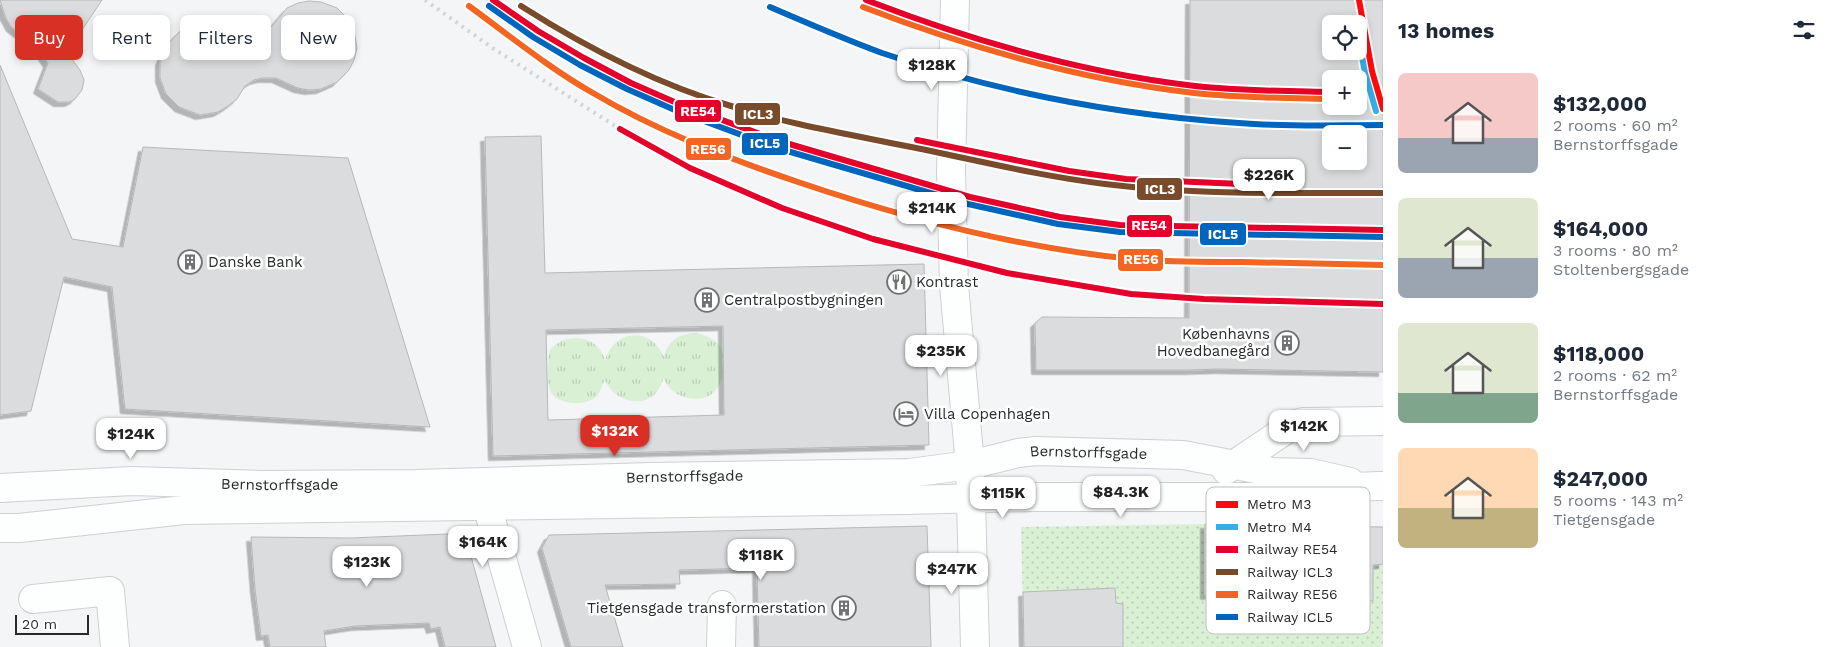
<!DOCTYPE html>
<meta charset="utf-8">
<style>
:root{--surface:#fff;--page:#f2f2f3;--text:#1f2937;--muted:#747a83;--accent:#d93025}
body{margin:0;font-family:"Work Sans",sans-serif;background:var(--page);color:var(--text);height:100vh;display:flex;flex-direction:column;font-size:19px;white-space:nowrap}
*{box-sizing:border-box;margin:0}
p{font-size:16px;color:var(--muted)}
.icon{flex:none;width:28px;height:28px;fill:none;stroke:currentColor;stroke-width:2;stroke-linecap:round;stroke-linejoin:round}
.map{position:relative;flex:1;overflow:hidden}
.details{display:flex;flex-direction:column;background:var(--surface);width:450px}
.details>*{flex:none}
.hud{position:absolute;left:15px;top:15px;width:475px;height:45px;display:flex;gap:10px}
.tools{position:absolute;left:1322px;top:15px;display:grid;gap:10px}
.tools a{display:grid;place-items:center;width:45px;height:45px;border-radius:8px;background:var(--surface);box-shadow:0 2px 8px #0003;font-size:25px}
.scale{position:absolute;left:15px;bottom:12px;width:74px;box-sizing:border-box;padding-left:5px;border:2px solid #292a2c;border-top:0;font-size:14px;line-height:18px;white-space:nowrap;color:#292a2c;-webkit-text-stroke:4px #fff;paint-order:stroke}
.price{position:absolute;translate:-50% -42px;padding:0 11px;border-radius:10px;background:#fff;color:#222;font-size:16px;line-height:32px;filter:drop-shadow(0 1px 2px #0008)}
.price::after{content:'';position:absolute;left:50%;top:30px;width:15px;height:11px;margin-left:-8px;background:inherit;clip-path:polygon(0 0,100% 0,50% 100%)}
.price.on{background:var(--accent);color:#fff}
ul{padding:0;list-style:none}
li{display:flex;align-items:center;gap:15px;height:125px;padding:0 15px}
li span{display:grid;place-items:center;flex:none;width:140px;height:100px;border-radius:8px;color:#555}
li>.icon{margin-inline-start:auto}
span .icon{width:60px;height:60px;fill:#fffc;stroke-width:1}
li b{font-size:21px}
h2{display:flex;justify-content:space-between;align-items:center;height:60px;padding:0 15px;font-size:21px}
.pill{padding:0 18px;border-radius:8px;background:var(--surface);box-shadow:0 2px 8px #0003;font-size:18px;line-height:45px}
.pill.on{background:var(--accent);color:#fff}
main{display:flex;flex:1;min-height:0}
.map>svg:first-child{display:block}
.grass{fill:url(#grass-tufts)}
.park{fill:url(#park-dots)}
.building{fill:#dbdcde;stroke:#b6b8b9;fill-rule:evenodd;filter:url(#shadow)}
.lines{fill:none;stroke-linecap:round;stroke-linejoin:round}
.minor-casing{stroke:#cfd0d2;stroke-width:30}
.minor{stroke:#fdfefe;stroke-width:28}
.rail{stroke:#d4d4d4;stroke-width:4;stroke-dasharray:2.5 5;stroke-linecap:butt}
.rail-1-casing{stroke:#fff;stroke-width:10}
.rail-2-casing{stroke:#fff;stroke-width:10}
.rail-3-casing{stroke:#fff;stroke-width:10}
.rail-4-casing{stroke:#fff;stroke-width:10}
.rail-1{stroke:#e4002b;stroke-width:6}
.rail-2{stroke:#7a4b2a;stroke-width:6}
.rail-3{stroke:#f26522;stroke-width:6}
.rail-4{stroke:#0065bd;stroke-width:6}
.metro-1-casing{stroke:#fff;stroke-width:10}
.metro-2-casing{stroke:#fff;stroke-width:10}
.metro-1{stroke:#ff0a0a;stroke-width:6}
.metro-2{stroke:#35afe7;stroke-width:6}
.labels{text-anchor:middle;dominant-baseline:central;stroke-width:5;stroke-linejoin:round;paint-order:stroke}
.poi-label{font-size:15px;fill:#292a2c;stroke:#fff;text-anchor:start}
.street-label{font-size:15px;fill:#292a2c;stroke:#fff}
.key{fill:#fff;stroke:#bfbfc0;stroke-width:1}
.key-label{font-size:14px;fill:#292a2c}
.line-badge{stroke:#fff;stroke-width:2}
.badge-label{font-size:14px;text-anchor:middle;font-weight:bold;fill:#fff}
</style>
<main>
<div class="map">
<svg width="1383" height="647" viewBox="0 0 1383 647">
<defs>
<pattern id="grass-tufts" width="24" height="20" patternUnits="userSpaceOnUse" patternTransform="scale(1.25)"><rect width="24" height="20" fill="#d9f0d5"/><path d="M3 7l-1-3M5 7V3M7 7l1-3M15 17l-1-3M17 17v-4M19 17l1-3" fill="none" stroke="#baceb7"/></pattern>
<pattern id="park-dots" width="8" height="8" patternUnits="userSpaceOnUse" patternTransform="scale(1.25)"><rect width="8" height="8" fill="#d9f0d5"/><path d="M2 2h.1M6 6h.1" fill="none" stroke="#baceb7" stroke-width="1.8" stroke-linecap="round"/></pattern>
<filter id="shadow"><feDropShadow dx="-4.5" dy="4.5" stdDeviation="0" flood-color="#0004"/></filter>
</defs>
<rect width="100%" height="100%" fill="#f3f5f7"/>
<path class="grass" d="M696,333C706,335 721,341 723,353C723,357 723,361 723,365C723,375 722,383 715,391C701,407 669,397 664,378C662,383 659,390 654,395C638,409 612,398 605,380C602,385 600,393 596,397C585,406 561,405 552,394C545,384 549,363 549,351C564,332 597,333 605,360C615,328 652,327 664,357C668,340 679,334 696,333Z"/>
<path class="park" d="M1205,524L1383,527V647H1024L1021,527Z"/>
<path class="building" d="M0,0H102L76,39L74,45L71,58L80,70L84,80L82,90L75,99L69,102H58L38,89L48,63L37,47L11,27L5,16Z
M1190,0H1383V372L1219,369L1190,370H1036L1035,323L1042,317L1189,318ZM1331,24H1359V51H1331ZM1331,79H1359V106H1331ZM1331,134H1359V161H1331Z
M309,1L321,2L337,8L349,20L354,31L357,48L354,60L349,70L337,82L321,89L309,90L298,88L276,78H262L254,80L245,86L237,99L228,106L218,112L200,115L179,107L166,94L160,78V61L167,45L179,32L195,26L206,25L218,27L239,36L248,37L257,35L272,26L287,8L298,3Z
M0,65L72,239L123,247L143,147L348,158L430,427L125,409L112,287L64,277L31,411L0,415Z
M541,136L545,273L924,264L929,445L493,456L485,137ZM723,326L724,415L548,420L546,330Z
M1205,524L1383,527V564L1373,565V601L1326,598L1294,568L1292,591L1205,595Z
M927,526L931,647H759L757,568L679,570L680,584L605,585L623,647H571L542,548L549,535Z
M448,534L465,540L469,549L496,647H445L440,627L431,629L429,623L355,626L324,631L326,647H270L268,635L261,636L255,589L251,537L350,538Z
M1115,588L1116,603L1123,604V647H1024L1023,592Z"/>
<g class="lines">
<g class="minor-casing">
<g id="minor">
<path d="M955,0L951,172L954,285L970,465L975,647"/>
<path d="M1226,470L1293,425L1303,422L1383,421"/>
<path id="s1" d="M0,488L132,481L262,485L416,484L650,477L909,473L970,465L1018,453L1036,451L1183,455L1272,472L1311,473L1350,482"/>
<path d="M488,488V506L491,520L527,647"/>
<path d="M0,528H19L184,510L906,500L1033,497H1271C1308,494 1346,485 1383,486"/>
<path d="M33,599L110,591L115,647"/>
<path d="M721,647L722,605"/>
</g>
</g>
<use href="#minor" class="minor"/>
<path class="rail" d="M425,0L494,49L620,129"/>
<g class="rail-1-casing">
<path id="rail-1" d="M493,0L538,31L584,58L631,83L679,104L779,141L970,197L1060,217L1120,225L1383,230
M866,0C972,41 1081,73 1195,86C1240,91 1285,91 1331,92
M620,129L690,168L782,208L873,239L1007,273L1131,294L1204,299L1383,304
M917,140L1069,171L1126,179L1241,184"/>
</g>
<g class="rail-2-casing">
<path id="rail-2" d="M521,6C587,48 656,84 731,106C788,124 847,134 906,146C972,159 1038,176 1105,184C1197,195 1290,193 1383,193"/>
</g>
<g class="rail-3-casing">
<path id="rail-3" d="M469,6C510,36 549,68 593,93C657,131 727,158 798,182C910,220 1026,250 1144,260C1177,262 1209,262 1242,262C1289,263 1336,264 1383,265
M863,7C970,48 1080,80 1194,93C1240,98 1285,98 1331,99"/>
</g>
<g class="rail-4-casing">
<path id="rail-4" d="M489,6L533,37L580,65L627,89L677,111L777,148L968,204L1058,224L1120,232L1383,237
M770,7C807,23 844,39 882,53C997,92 1118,115 1239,123C1287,127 1335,125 1383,125"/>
</g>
<use href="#rail-1" class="rail-1"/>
<use href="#rail-2" class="rail-2"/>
<use href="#rail-3" class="rail-3"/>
<use href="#rail-4" class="rail-4"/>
<g class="metro-1-casing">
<path id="metro-1" d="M1359,0L1372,71L1383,109"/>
</g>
<g class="metro-2-casing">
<path id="metro-2" d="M1359,40L1365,73L1376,111"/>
</g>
<use href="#metro-1" class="metro-1"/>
<use href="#metro-2" class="metro-2"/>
</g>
<defs>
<g id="building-ring" transform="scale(1.25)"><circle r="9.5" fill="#fff" stroke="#707173" stroke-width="1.5"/><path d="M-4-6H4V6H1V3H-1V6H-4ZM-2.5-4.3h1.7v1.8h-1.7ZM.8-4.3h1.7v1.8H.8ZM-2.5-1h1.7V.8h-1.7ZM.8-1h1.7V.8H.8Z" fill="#707173"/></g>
<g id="restaurant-ring" transform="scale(1.25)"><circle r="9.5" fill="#fff" stroke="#707173" stroke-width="1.5"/><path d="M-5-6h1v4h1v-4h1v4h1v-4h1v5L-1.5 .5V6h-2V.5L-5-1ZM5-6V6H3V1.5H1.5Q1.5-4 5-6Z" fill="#707173"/></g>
<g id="hotel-ring" transform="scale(1.25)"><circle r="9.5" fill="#fff" stroke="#707173" stroke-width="1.5"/><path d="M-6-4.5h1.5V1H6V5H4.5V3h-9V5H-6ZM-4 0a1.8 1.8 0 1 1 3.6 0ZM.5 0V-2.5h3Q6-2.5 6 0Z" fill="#707173"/></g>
</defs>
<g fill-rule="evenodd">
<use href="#building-ring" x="190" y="262"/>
<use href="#restaurant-ring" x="899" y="282"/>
<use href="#building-ring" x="707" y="300"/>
<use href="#building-ring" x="1287" y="343"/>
<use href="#hotel-ring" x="906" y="414"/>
<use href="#building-ring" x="844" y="608"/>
</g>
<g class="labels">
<g class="poi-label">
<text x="208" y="262">Danske Bank</text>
<text x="916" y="282">Kontrast</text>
<text x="724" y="300">Centralpostbygningen</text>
<text x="1270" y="334" text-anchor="end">Københavns<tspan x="1270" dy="17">Hovedbanegård</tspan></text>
<text x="924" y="414">Villa Copenhagen</text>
<text x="826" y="608" text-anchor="end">Tietgensgade transformerstation</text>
</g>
<g class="street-label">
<text stroke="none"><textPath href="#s1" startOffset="1091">Bernstorffsgade</textPath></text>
<text stroke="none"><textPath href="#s1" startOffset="685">Bernstorffsgade</textPath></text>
<text stroke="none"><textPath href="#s1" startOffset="280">Bernstorffsgade</textPath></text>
</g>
</g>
<rect x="1206" y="487" width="164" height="147" rx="8" class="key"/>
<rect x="1216" y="501" width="22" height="7" fill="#ff0a0a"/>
<rect x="1216" y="524" width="22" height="6" fill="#35afe7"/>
<rect x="1216" y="546" width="22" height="7" fill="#e4002b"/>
<rect x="1216" y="569" width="22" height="6" fill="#7a4b2a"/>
<rect x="1216" y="591" width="22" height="7" fill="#f26522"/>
<rect x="1216" y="614" width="22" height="6" fill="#0065bd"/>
<g class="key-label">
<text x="1247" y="509">Metro M3</text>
<text x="1247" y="532">Metro M4</text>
<text x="1247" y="554">Railway RE54</text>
<text x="1247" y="577">Railway ICL3</text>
<text x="1247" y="599">Railway RE56</text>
<text x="1247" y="622">Railway ICL5</text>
</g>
<g class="line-badge">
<rect x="674" y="99" width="48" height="24" rx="5" fill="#e4002b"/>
<rect x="734" y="102" width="47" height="24" rx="5" fill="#7a4b2a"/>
<rect x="741" y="132" width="48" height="24" rx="5" fill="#0065bd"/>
<rect x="685" y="137" width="47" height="24" rx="5" fill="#f26522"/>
<rect x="1136" y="177" width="47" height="24" rx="5" fill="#7a4b2a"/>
<rect x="1126" y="214" width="47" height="24" rx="5" fill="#e4002b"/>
<rect x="1199" y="222" width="48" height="24" rx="5" fill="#0065bd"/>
<rect x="1117" y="248" width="47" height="24" rx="5" fill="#f26522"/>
</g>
<g class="badge-label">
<text x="698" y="116">RE54</text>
<text x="758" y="119">ICL3</text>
<text x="765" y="148">ICL5</text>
<text x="708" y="154">RE56</text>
<text x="1160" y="194">ICL3</text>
<text x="1149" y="230">RE54</text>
<text x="1223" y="239">ICL5</text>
<text x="1141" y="264">RE56</text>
</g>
</svg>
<div class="tools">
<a><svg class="icon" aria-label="locate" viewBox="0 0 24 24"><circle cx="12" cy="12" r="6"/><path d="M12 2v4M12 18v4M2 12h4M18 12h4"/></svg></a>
<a>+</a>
<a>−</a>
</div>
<div class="scale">20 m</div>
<b class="price" style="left:932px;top:91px">$128K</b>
<b class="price" style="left:1269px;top:201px">$226K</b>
<b class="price" style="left:932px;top:234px">$214K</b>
<b class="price" style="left:941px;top:377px">$235K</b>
<b class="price" style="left:1304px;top:452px">$142K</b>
<b class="price on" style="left:615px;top:457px">$132K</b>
<b class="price" style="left:131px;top:460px">$124K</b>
<b class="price" style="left:1121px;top:518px">$84.3K</b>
<b class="price" style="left:1003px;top:519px">$115K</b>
<b class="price" style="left:483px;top:568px">$164K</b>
<b class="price" style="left:761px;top:581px">$118K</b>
<b class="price" style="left:367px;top:588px">$123K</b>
<b class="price" style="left:952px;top:595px">$247K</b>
<div class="hud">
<a class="pill on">Buy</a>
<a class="pill">Rent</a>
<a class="pill">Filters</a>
<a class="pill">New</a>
</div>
</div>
<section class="details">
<h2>13 homes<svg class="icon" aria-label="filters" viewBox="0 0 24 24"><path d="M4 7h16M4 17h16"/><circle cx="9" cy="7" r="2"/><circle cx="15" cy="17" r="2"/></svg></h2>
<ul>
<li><span style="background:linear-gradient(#f6c9c9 65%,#9aa5b1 0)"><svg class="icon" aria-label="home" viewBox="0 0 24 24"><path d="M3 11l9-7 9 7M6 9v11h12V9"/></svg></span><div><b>$132,000</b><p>2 rooms · 60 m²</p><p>Bernstorffsgade</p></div></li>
<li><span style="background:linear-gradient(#dfe7d0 60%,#9aa5b1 0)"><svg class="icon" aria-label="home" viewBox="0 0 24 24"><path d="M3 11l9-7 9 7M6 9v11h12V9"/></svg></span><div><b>$164,000</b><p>3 rooms · 80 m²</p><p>Stoltenbergsgade</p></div></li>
<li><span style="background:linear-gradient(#dfe7d0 70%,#7fa58c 0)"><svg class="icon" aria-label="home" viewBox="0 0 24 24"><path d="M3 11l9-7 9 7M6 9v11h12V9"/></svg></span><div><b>$118,000</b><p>2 rooms · 62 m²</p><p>Bernstorffsgade</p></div></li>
<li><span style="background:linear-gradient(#ffd9b3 60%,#c2b280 0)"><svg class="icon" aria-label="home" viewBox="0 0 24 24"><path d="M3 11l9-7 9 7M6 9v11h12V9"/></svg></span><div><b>$247,000</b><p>5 rooms · 143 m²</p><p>Tietgensgade</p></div></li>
</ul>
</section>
</main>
